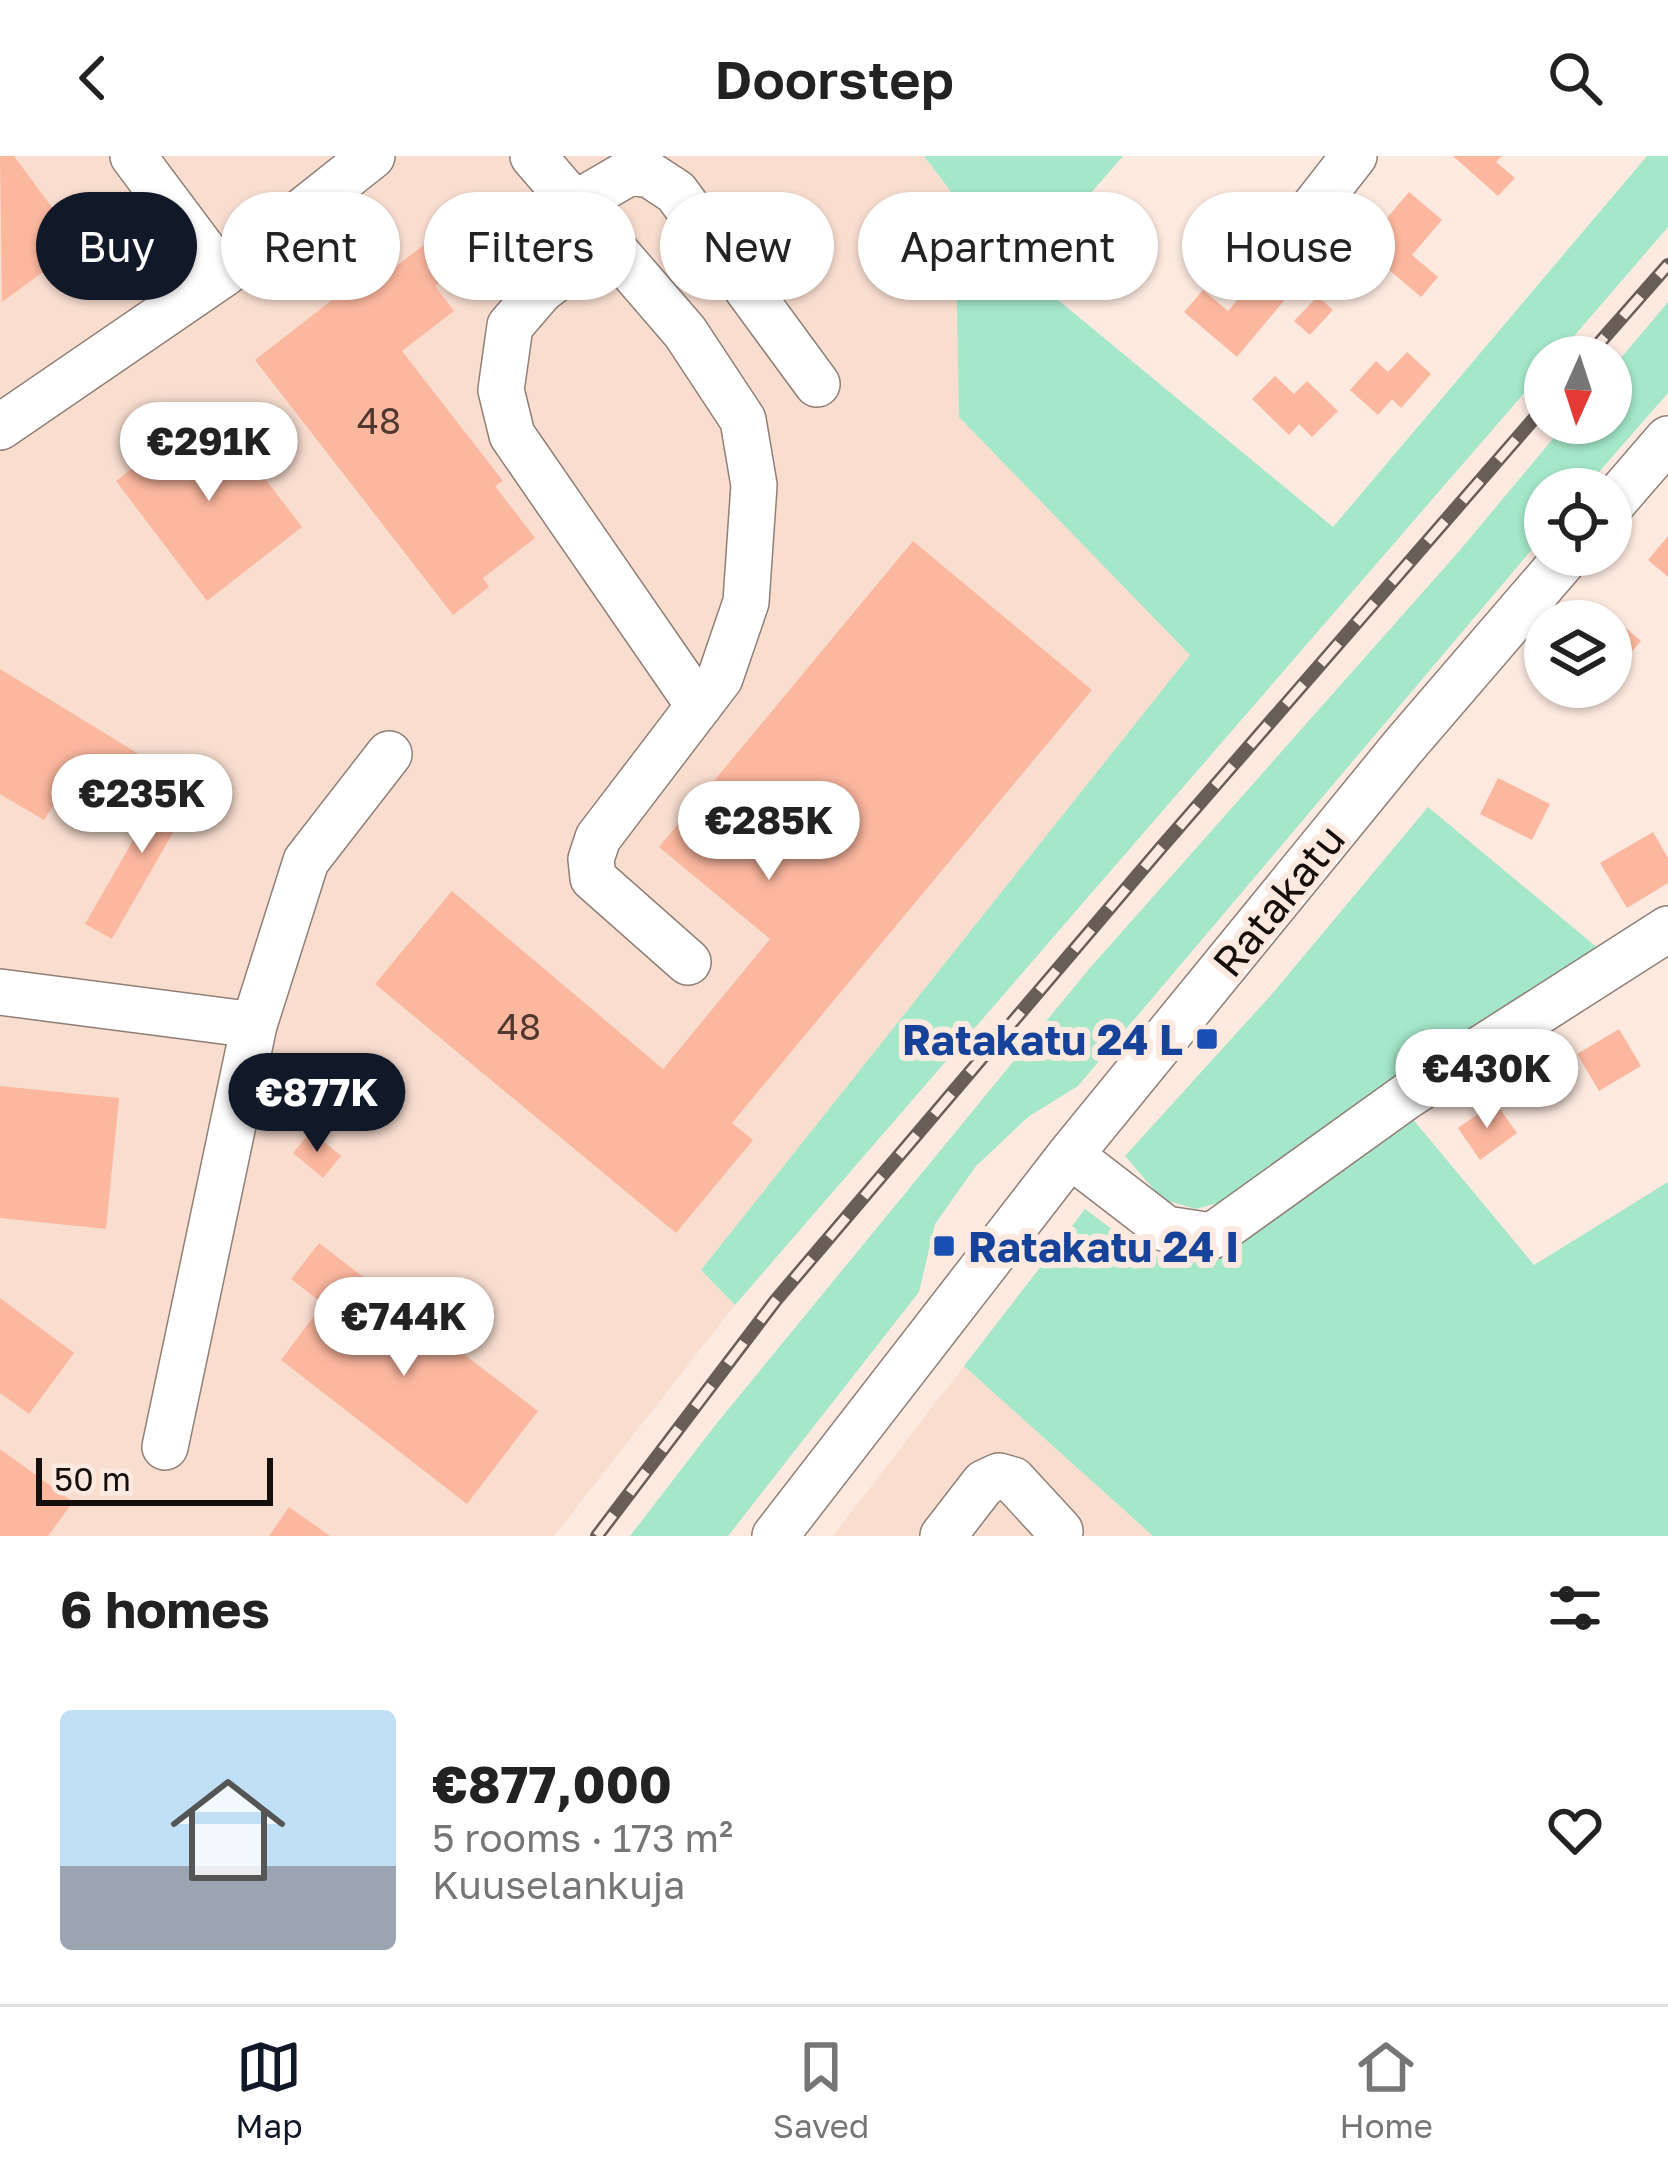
<!DOCTYPE html>
<meta charset="utf-8">
<style>
:root{--surface:#fff;--page:#f2f2f2;--text:#222;--muted:#767676;--line:#e0e0e0;--accent:#111827}
body{margin:0;font-family:"Golos Text",sans-serif;background:var(--page);color:var(--text);height:100vh;display:flex;flex-direction:column;font-size:45px;white-space:nowrap}
*{box-sizing:border-box;margin:0}
p{font-size:39px;color:var(--muted)}
.icon{flex:none;width:66px;height:66px;fill:none;stroke:currentColor;stroke-width:2;stroke-linecap:round;stroke-linejoin:round}
.map{position:relative;height:1380px;overflow:hidden}
.panel{display:flex;flex-direction:column;background:var(--surface);flex:1}
.panel>*{flex:none}
.banner{position:absolute;left:36px;top:36px;width:1596px;height:108px;display:flex;gap:24px}
.needle{width:78px;rotate:183deg}
.fabs{position:absolute;left:1524px;top:180px;display:grid;gap:24px}
.fabs a{display:grid;place-items:center;width:108px;height:108px;border-radius:50%;background:var(--surface);box-shadow:0 3px 9px #0004;font-size:60px}
.scale{position:absolute;left:36px;bottom:30px;width:237px;box-sizing:border-box;padding-left:12px;border:6px solid #150e0b;border-top:0;font-size:33px;line-height:42px;white-space:nowrap;color:#150e0b;-webkit-text-stroke:9px #fce9df;paint-order:stroke}
.price{position:absolute;translate:-50% -102px;padding:0 27px;border-radius:42px;background:#fff;color:#222;font-size:39px;line-height:78px;filter:drop-shadow(0 3px 6px #0008)}
.price::after{content:'';position:absolute;left:50%;top:72px;width:36px;height:27px;margin-left:-18px;background:inherit;clip-path:polygon(0 0,100% 0,50% 100%)}
.price.selected{background:var(--accent);color:#fff}
ul{padding:0;list-style:none}
li{display:flex;align-items:center;gap:36px;height:300px;padding:0 60px}
li span{display:grid;place-items:center;flex:none;width:336px;height:240px;border-radius:12px;color:#555}
li>.icon{margin-inline-start:auto}
span .icon{width:144px;height:144px;fill:#fffc;stroke-width:1}
li b{font-size:51px}
h2{display:flex;justify-content:space-between;align-items:center;height:144px;padding:0 60px;font-size:51px}
.tag{padding:0 42px;border-radius:54px;background:var(--surface);box-shadow:0 3px 9px #0004;font-size:42px;line-height:108px}
.tag.selected{background:var(--accent);color:#fff}
header{display:flex;justify-content:space-between;align-items:center;height:156px;padding:0 60px;background:var(--surface);font-size:54px;font-weight:600}
.menu{display:flex;justify-content:space-around;align-items:center;height:168px;border-top:3px solid var(--line);background:var(--surface);font-size:33px;color:var(--muted)}
.menu a{display:grid;justify-items:center;gap:6px}
.menu .selected{color:var(--accent)}
.map>svg:first-child{display:block}
.built{fill:#f9ded0}
.green{fill:#a4e8c9}
.building{fill:#fcb79f}
.lines{fill:none;stroke-linecap:round;stroke-linejoin:round}
.minor-casing{stroke:#907f76;stroke-width:48}
.minor{stroke:#fff;stroke-width:45}
.rail-casing{stroke:#695d58;stroke-width:14}
.rail{stroke:#fce9df;stroke-width:9;stroke-dasharray:27;stroke-linecap:butt}
.transit-dot{fill:#1a4fb4;stroke:#fce9df;stroke-width:4.5}
.labels{text-anchor:middle;dominant-baseline:central;stroke-width:12;stroke-linejoin:round;paint-order:stroke}
.number-label{font-size:36px;fill:#4f3830}
.street-label{font-size:42px;fill:#150e0b;stroke:#fce9df}
.transit-label{font-size:42px;font-weight:bold;fill:#164399;stroke:#fce9df;text-anchor:end}
</style>
<header><svg class="icon" aria-label="back" viewBox="0 0 24 24"><path d="M15 5l-7 7 7 7"/></svg>Doorstep<svg class="icon" aria-label="search" viewBox="0 0 24 24"><circle cx="10" cy="10" r="6"/><path d="M15 15l6 6"/></svg></header>
<div class="map">
<svg width="1668" height="1380" viewBox="0 0 1668 1380">
<rect width="100%" height="100%" fill="#fce9df"/>
<path class="built" d="M0,0H924L955,41L960,261L1191,498L701,1114L735,1149L554,1380H0Z
M964,1210L1153,1380H833Z"/>
<path class="green" d="M924,0H1123L1023,115L1333,371L1647,0H1668V71L1556,201H1545V213L735,1149L701,1114L1190,499L959,261L955,41Z
M1668,146V237L1584,333H1545V378L1078,930L1028,961L976,1010L935,1068L919,1136L728,1380H630L717,1267L1089,813L1461,393L1566,267H1611V214Z
M1428,651L1599,793L1236,1042L1196,1053L1162,1043L1125,1000L1272,838Z
M1411,961L1534,1109L1668,1026V1380H1153L964,1210L1085,1053L1149,1101L1218,1102Z"/>
<path class="building" d="M0,0H14L80,89L2,146Z
M1453,0H1502L1496,6L1515,22L1498,40Z
M1409,36L1442,64L1412,99L1438,121L1421,141L1362,91Z
M429,85L453,116L435,130L454,155L402,195L503,325L495,330L535,382L483,422L489,431L453,459L255,204L345,134L352,144Z
M1269,106L1297,129L1237,201L1184,156L1203,134L1228,155Z
M1318,140L1333,154L1310,179L1294,165Z
M1407,196L1431,218L1401,252L1392,243L1378,259L1350,234L1376,205L1388,216Z
M1275,220L1294,238L1307,225L1338,255L1312,281L1299,268L1289,279L1252,243Z
M211,252L302,371L207,445L116,325Z
M1668,380V421L1648,404Z
M913,385L1092,534L732,967L753,984L676,1077L375,828L452,735L663,913L770,783L659,691Z
M1608,457L1641,485L1618,511L1611,505V465H1602Z
M0,513L142,600L103,665L60,638L44,664L0,638Z
M171,618L198,633L112,783L85,768Z
M1498,622L1550,648L1532,684L1480,658Z
M1653,676L1668,702V727L1627,752L1600,707Z
M1619,873L1641,910L1599,935L1577,898Z
M0,930L119,942L106,1073L0,1062Z
M1495,946L1517,977L1480,1004L1458,972Z
M311,975L341,1000L323,1022L293,997Z
M319,1087L538,1255L467,1348L281,1204L323,1148L291,1123Z
M0,1142L74,1197L29,1258L0,1237Z
M0,1293L73,1346L48,1380H0Z
M289,1351L330,1380H269Z"/>
<g class="lines">
<g class="minor-casing">
<path id="minor" d="M133,0L222,119
M533,0L685,176L743,264L754,329L746,446L720,522L598,682L591,703L593,722L688,806
M575,48L630,16L650,19L676,36L817,228
M1300,69L1354,0
M606,85L541,134L510,170L501,234L512,279L699,550
M0,271L222,119L372,0
M1611,349L1668,283
M0,836L254,869L306,705L389,598
M1070,999L1166,1073L1212,1080L1407,940L1668,773
M165,1291L254,869
M775,1380L1070,999L1403,591L1568,399
M943,1380L984,1327L999,1320L1013,1324L1060,1375"/>
</g>
<use href="#minor" class="minor"/>
<g class="rail-casing">
<path id="rail" d="M1587,201L1668,109
M597,1380L776,1144L1159,694L1545,250"/>
</g>
<use href="#rail" class="rail"/>
</g>
<g class="transit-dot">
<rect x="1195" y="871" width="24" height="24" rx="6"/>
<rect x="932" y="1078" width="24" height="24" rx="6"/>
</g>
<g class="labels">
<g class="number-label">
<text x="379" y="264">48</text>
<text x="519" y="870">48</text>
</g>
<g class="street-label">
<text transform="translate(1278 744) rotate(-51)">Ratakatu</text>
</g>
<g class="transit-label">
<text x="1183" y="883">Ratakatu 24 L</text>
<text x="968" y="1090" text-anchor="start">Ratakatu 24 I</text>
</g>
</g>
</svg>
<div class="fabs">
<a><svg class="needle" viewBox="-14 -14 28 28"><path d="M0-13l5 13h-10z" fill="#e53935"/><path d="M0 13l5-13h-10z" fill="#767676"/></svg></a>
<a><svg class="icon" aria-label="locate" viewBox="0 0 24 24"><circle cx="12" cy="12" r="6"/><path d="M12 2v4M12 18v4M2 12h4M18 12h4"/></svg></a>
<a><svg class="icon" aria-label="layers" viewBox="0 0 24 24"><path d="M12 4l9 5-9 5-9-5zM3 14l9 5 9-5"/></svg></a>
</div>
<div class="scale">50 m</div>
<b class="price" style="left:209px;top:348px">€291K</b>
<b class="price" style="left:142px;top:700px">€235K</b>
<b class="price" style="left:769px;top:727px">€285K</b>
<b class="price" style="left:1487px;top:975px">€430K</b>
<b class="price selected" style="left:317px;top:999px">€877K</b>
<b class="price" style="left:404px;top:1223px">€744K</b>
<div class="banner">
<a class="tag selected">Buy</a>
<a class="tag">Rent</a>
<a class="tag">Filters</a>
<a class="tag">New</a>
<a class="tag">Apartment</a>
<a class="tag">House</a>
</div>
</div>
<section class="panel">
<h2>6 homes<svg class="icon" aria-label="filters" viewBox="0 0 24 24"><path d="M4 7h16M4 17h16"/><circle cx="9" cy="7" r="2"/><circle cx="15" cy="17" r="2"/></svg></h2>
<ul>
<li><span style="background:linear-gradient(#bfe0f5 65%,#9aa5b1 0)"><svg class="icon" aria-label="home" viewBox="0 0 24 24"><path d="M3 11l9-7 9 7M6 9v11h12V9"/></svg></span><div><b>€877,000</b><p>5 rooms · 173 m²</p><p>Kuuselankuja</p></div><svg class="icon" aria-label="heart" viewBox="0 0 24 24"><path d="M12 20l-8-8c-3-5 5-10 8-4 3-6 11-1 8 4z"/></svg></li>
</ul>
</section>
<nav class="menu">
<a class="selected"><svg class="icon" aria-label="map" viewBox="0 0 24 24"><path d="M3 6l6-2 6 2 6-2v14l-6 2-6-2-6 2zM9 4v14M15 6v14"/></svg>Map</a>
<a><svg class="icon" aria-label="saved" viewBox="0 0 24 24"><path d="M7 4h10v16l-5-4-5 4z"/></svg>Saved</a>
<a><svg class="icon" aria-label="home" viewBox="0 0 24 24"><path d="M3 11l9-7 9 7M6 9v11h12V9"/></svg>Home</a>
</nav>
